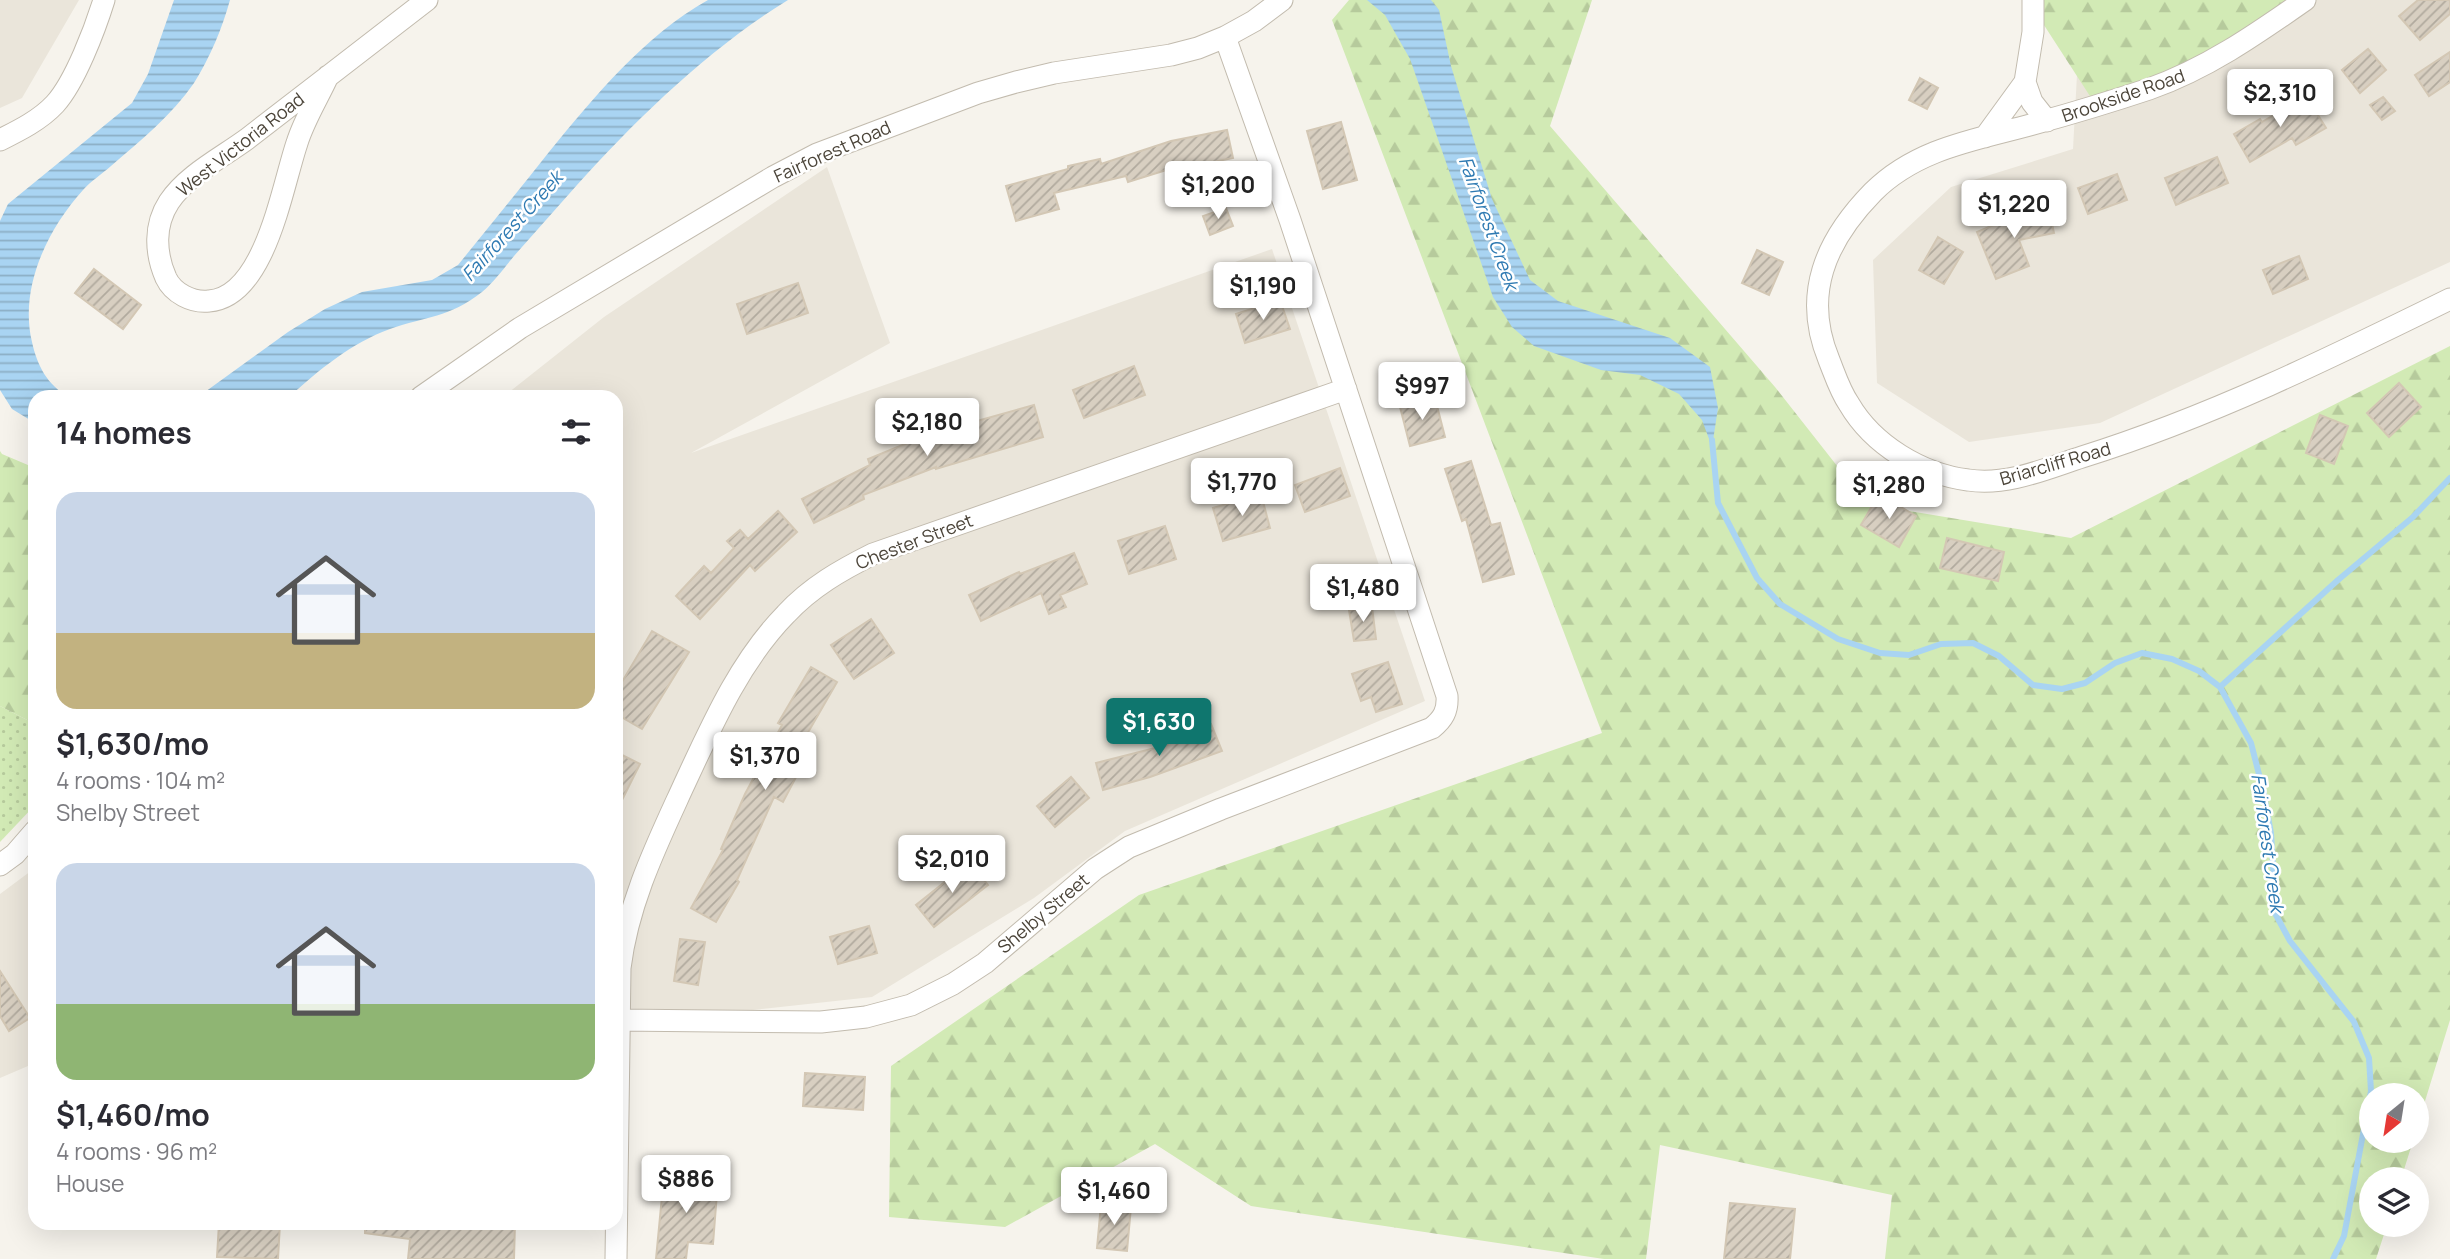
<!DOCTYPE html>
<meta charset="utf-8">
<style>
:root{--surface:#fff;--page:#f7f7f7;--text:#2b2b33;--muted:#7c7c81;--accent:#0f766e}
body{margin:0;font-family:Manrope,sans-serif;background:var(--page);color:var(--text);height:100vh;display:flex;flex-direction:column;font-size:26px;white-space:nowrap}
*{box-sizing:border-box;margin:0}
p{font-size:23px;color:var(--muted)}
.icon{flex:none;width:38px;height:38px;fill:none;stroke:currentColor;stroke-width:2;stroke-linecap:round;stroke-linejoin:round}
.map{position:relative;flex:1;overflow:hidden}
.panel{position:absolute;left:28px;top:390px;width:595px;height:840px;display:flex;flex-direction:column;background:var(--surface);border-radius:21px;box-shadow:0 7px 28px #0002}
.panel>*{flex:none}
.needle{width:46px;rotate:210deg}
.tools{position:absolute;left:2359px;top:1083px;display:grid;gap:14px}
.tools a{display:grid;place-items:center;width:70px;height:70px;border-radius:50%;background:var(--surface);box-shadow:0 7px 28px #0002;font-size:35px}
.price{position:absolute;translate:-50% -60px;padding:0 16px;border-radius:7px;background:#fff;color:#222;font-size:23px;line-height:46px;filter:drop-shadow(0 2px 4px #0008)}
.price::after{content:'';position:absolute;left:50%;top:42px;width:21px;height:16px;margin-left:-10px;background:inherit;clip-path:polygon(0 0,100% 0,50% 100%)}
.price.current{background:var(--accent);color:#fff}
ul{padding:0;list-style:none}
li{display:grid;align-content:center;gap:14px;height:371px;padding:0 28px}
li span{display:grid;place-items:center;height:217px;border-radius:21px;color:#555}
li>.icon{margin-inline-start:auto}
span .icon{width:126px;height:126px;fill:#fffc;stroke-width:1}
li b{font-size:30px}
h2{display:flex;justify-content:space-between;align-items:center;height:84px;padding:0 28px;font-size:30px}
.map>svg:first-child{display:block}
.residential{fill:#eae5da}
.grass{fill:url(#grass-dots)}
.forest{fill:url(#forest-firs)}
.water{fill:url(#water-rules)}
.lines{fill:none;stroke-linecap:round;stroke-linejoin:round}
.stream{stroke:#a9d4f2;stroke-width:6}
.building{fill:url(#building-hatch);stroke:#d3c7b4;stroke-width:2}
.minor-casing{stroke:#c2bbae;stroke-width:23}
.minor{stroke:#fff;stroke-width:21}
.labels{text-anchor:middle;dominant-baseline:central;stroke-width:5;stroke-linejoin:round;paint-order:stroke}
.street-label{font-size:18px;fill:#4b4439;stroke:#fff}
.water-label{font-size:19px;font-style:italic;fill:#2e7ab2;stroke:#fff}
</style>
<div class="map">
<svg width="2450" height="1259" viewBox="0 0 2450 1259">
<defs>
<pattern id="grass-dots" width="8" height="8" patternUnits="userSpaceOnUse" patternTransform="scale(1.75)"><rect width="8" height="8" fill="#d2eab5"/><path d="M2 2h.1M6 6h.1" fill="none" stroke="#b6ca9c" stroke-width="1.8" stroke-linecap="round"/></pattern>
<pattern id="forest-firs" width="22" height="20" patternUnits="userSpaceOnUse" patternTransform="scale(1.75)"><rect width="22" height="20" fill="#d2eab5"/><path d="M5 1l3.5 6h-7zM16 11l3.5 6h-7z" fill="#b6ca9c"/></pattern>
<pattern id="water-rules" width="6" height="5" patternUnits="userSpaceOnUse" patternTransform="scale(1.75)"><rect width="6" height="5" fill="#a9d4f2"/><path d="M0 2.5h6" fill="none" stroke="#8caec5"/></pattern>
<pattern id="building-hatch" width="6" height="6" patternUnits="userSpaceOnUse" patternTransform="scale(1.75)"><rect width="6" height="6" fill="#d8cfc1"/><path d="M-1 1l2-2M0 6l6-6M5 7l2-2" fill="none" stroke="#b1aa9e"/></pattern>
</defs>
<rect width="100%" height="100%" fill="#f6f3ec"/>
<path class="residential" d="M0,0H79L22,98L0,108Z
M2081,0H2450V262L2100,423L1969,442L1877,383L1873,260L1951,187L2073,149Z
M827,167L890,343L691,453L1272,249L1425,701L1125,831L1034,898L872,997L616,1025V397H503L604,317Z
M35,868V1063L0,1078V894Z"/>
<path class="grass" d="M0,706L35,724V805L0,842Z"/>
<path class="forest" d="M1349,0H1592L1550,126L1775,387L1867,504L2071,538L2450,346V1020L2417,1127V1096H2371V1141H2413L2401,1179L2371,1180V1225H2387L2376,1259H1885L1892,1195L1660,1145L1646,1259H1604L1251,1206L1155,1144L1005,1227L889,1217L891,1066L1139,895L1602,733L1332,20Z
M2044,0H2299L2256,34L2097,107L2042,22Z
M0,451L2,454L35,468V724L0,706Z"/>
<path class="water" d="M174,0H230C222,29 210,57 194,83C172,115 140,141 111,166C102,174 91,181 83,190C47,230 19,288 32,342C37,365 47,385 69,397H35V423L12,409L0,390V221L8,204L132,103L148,74Z
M708,0H788C712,46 636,119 577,185C556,209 535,232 514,256C504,268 494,282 482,292C449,318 426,316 390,329C351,343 319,370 289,397H198L288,332L325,309L362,292L432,280L458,265C488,228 519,190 549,152C595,96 644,36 708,0Z
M1367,0H1431L1439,10L1451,66L1492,199L1530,280L1558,301L1670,338L1710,367L1718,408L1712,447L1702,420L1679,394L1640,375L1601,370L1534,346L1512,327L1493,297L1410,59L1385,15Z"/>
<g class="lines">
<path class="stream" d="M1712,440L1718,503L1757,578L1780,604L1838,639L1880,653L1909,655L1941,644L1973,643L1999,656L2033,685L2062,689L2085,683L2115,663L2142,653L2172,659L2199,671L2220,687L2251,743L2263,790L2271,833L2276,915L2290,941L2354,1022L2369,1058L2371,1091L2344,1236L2333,1259
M2220,687L2338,580L2413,517L2450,478"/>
</g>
<path class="building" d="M2418,0H2450V14L2420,40L2399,16Z
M2368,49L2386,70L2360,93L2342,70Z
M2450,52V82L2429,96L2415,75Z
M1920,78L1938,88L1927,109L1909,100Z
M2306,96L2326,128L2296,145L2292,138L2250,162L2234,134L2260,119L2262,122Z
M2383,97L2395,111L2382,120L2370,105Z
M1341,122L1357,180L1323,189L1307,131Z
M1227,130L1233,158L1193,166L1192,162L1128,182L1126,176L1054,193L1059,209L1016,221L1006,186L1068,169V166L1100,159L1101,164L1171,141Z
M2217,157L2228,183L2176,205L2165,178Z
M2117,174L2127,200L2088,214L2078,188Z
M2048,206L2054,233L2019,240L2029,266L1996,279L1977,232L2024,212Z
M1226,208L1233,226L1210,235L1203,216Z
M1938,237L1963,252L1944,284L1919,270Z
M1757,250L1783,262L1769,295L1742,283Z
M2299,256L2308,279L2273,294L2263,270Z
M94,269L141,305L123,329L75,293Z
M798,283L808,313L747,334L737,304Z
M1280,300L1290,329L1245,343L1236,314Z
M1134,366L1145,395L1084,418L1073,390Z
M2399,383L2421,407L2389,437L2367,413Z
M1435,398L1445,437L1410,446L1400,407Z
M1034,405L1043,437L936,469V467L863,495L864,499L814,523L802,499L870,465L868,459L927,435Z
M2320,415L2348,426L2334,464L2306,453Z
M1471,461L1491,525L1500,523L1514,574L1483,582L1466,519L1462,521L1445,469Z
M1340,468L1350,496L1305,512L1295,485Z
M1261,494L1270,528L1223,541L1213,508Z
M1879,494L1916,516L1899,547L1861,525Z
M778,511L797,532L755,571L750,565L700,619L676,596L704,566L711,573L734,548L727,541L740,530L748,539Z
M1165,526L1176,559L1129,574L1118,541Z
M1947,538L2004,552L1998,581L1940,568Z
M1074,553L1087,584L1060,595L1066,607L1049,614L1041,593L981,621L969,595L1019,572L1020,574Z
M1372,607L1376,639L1354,641L1349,610Z
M871,619L894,653L854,679L831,645Z
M652,631L689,652L642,729L616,714V679L622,682Z
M1388,662L1402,704L1376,712L1371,697L1361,701L1352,674Z
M811,667L837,682L795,755L805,760L783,802L774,797L737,880L739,882L716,922L691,908L723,850L721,849L745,794L782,725L778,723Z
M1211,724L1222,751L1150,777L1103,790L1096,763L1167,745L1165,741Z
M616,752L640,764L616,812Z
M1071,777L1089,798L1055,827L1037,806Z
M970,862L988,885L934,927L916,905Z
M869,926L877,953L838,964L830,937Z
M680,939L705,942L698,985L674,981Z
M0,971L30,1018L9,1031L0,1016Z
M805,1073L865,1077L863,1110L803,1106Z
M664,1175L718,1180L713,1244L688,1242L686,1259H656Z
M1730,1203L1795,1209L1790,1259H1724Z
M1101,1204L1131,1207L1127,1251L1097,1248Z
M219,1223H280L278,1259L217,1257Z
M365,1223H515L514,1259H408L410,1239L365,1233Z"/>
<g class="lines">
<g class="minor-casing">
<path id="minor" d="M2033,0V32L2025,82L2032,102L2047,121
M2305,0C2255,35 2206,69 2149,89C2110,102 2070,114 2030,125C1974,140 1916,149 1873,192C1825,241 1802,295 1829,360C1835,375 1840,391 1849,404C1873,445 1921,474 1968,480C2007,486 2045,469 2082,457C2210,417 2330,358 2450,299
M328,76C318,98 304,120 297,143C282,187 265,297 209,301C192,303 173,293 166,278C155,253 154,225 169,202C187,175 221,158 247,139C307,93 367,46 427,0
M1985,137L2025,82
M0,140C20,130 40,120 55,104C75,82 95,29 104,0
M421,397L520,328L773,177L817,154L978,93L1016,82L1054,73L1171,55L1198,48L1225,37L1254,21L1282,0
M0,865L15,854L35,831
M618,1020L821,1022L866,1017L911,1005L953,984L985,963L1095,869L1129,847L1221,809L1432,728C1443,719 1448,711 1447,696L1290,220L1225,37
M616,1259L620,968C628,903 656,846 683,787C711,727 739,662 786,614C811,587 841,570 873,554L1346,389"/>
</g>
<use href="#minor" class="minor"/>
</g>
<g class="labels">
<g class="street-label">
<text transform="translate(2123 95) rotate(-19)">Brookside Road</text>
<text transform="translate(240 144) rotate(-38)">West Victoria Road</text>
<text transform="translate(832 151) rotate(-24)">Fairforest Road</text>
<text transform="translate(2055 463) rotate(-16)">Briarcliff Road</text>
<text transform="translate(914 541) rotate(-21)">Chester Street</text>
<text transform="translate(1043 913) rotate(-40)">Shelby Street</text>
</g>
<g class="water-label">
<text transform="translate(1489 223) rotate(70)">Fairforest Creek</text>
<text transform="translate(512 226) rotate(-48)">Fairforest Creek</text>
<text transform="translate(2268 843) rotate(82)">Fairforest Creek</text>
</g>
</g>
</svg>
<div class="tools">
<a><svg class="needle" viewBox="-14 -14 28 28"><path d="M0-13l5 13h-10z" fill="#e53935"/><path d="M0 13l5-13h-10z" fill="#7c7c81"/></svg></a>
<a><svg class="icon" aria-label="layers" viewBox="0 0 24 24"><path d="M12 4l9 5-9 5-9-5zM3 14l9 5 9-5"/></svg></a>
</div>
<b class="price" style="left:2280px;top:129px">$2,310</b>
<b class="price" style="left:1218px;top:221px">$1,200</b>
<b class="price" style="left:2014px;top:240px">$1,220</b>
<b class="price" style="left:1263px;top:322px">$1,190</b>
<b class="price" style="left:1422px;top:422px">$997</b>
<b class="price" style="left:927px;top:458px">$2,180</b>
<b class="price" style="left:1242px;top:518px">$1,770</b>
<b class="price" style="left:1889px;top:521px">$1,280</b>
<b class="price" style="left:1363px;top:624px">$1,480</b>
<b class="price current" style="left:1159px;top:758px">$1,630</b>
<b class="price" style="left:765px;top:792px">$1,370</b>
<b class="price" style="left:952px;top:895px">$2,010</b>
<b class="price" style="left:686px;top:1215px">$886</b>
<b class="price" style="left:1114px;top:1227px">$1,460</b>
<section class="panel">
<h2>14 homes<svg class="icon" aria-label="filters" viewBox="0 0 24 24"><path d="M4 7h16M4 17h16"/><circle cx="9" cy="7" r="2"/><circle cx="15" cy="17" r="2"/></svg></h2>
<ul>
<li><span style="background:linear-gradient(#c9d6e8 65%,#c2b280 0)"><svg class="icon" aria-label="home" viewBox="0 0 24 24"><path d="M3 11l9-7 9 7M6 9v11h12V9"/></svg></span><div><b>$1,630/mo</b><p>4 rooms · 104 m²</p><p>Shelby Street</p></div></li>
<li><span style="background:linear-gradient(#c9d6e8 65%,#8fb573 0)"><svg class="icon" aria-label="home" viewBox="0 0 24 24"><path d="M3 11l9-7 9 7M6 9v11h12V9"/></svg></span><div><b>$1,460/mo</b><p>4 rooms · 96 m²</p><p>House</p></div></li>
</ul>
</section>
</div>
